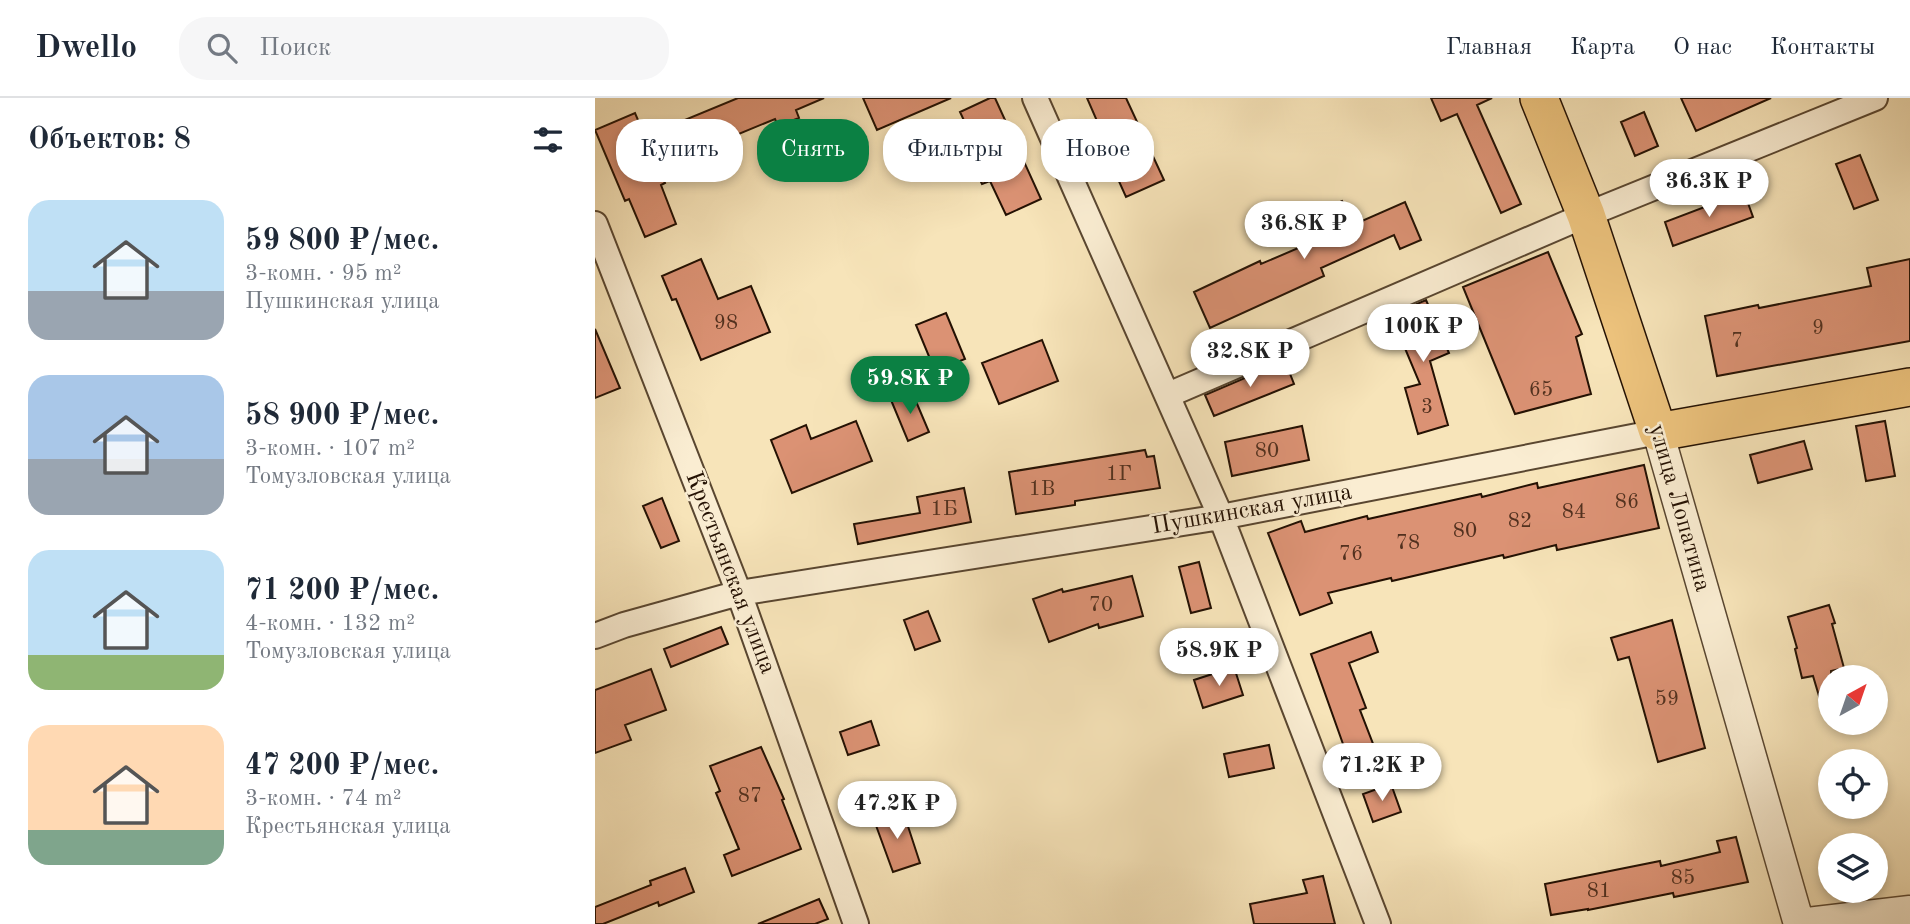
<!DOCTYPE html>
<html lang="ru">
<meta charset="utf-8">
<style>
:root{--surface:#fff;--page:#f6f6f7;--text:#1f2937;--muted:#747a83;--line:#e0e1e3;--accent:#0b8043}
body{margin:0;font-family:"Old Standard TT",serif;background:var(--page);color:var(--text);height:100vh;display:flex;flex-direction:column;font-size:26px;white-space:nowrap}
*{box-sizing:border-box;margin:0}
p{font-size:23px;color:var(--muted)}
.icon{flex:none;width:38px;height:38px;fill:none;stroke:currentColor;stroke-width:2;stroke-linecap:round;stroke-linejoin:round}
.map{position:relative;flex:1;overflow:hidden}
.side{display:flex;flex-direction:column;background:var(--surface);width:595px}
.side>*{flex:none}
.guide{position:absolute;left:21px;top:21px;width:665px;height:63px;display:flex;gap:14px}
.needle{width:46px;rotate:40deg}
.buttons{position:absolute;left:1223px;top:567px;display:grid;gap:14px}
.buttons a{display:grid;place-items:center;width:70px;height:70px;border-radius:50%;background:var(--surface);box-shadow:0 4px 10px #0003;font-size:35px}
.price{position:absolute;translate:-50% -60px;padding:0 16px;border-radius:24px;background:#fff;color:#222;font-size:23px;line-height:46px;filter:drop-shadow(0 2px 4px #0008)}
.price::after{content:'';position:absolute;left:50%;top:42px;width:21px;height:16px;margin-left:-10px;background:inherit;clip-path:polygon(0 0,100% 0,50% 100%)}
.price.active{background:var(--accent);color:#fff}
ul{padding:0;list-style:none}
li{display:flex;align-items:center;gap:21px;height:175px;padding:0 28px}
li span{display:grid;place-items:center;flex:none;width:196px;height:140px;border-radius:21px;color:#555}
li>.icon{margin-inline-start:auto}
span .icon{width:84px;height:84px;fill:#fffc;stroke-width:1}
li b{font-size:30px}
h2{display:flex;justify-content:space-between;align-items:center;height:84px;padding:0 28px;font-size:30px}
.tag{padding:0 24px;border-radius:28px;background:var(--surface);box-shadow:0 4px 10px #0003;font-size:24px;line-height:63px}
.tag.active{background:var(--accent);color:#fff}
header{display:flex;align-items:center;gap:42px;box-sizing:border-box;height:98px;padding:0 35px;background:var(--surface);border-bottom:2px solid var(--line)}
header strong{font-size:33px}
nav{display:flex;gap:38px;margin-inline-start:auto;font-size:24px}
.search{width:490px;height:63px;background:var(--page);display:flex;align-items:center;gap:18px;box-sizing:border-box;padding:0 24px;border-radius:28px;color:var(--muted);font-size:26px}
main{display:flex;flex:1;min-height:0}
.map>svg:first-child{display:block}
.building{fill:#db9274;stroke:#241103;stroke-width:2}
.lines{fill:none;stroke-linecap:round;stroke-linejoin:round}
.minor-casing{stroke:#594630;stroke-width:28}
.tertiary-casing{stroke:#594630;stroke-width:33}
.primary-casing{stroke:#241103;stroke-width:40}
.minor{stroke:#faedd2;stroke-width:24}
.tertiary{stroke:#faedd2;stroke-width:30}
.primary{stroke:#ecc27c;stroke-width:37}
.labels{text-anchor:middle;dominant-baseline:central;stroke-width:5;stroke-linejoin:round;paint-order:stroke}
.number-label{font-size:21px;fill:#52311f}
.street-label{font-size:24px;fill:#241103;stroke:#faedd2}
</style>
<header>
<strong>Dwello</strong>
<div class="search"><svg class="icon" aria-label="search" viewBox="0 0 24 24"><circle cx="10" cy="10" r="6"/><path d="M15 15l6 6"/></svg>Поиск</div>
<nav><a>Главная</a><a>Карта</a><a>О нас</a><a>Контакты</a></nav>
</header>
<main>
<section class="side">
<h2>Объектов: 8<svg class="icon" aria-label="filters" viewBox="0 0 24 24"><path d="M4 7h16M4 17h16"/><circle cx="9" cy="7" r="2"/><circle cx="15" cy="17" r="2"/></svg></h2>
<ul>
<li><span style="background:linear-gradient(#bfe0f5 65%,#9aa5b1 0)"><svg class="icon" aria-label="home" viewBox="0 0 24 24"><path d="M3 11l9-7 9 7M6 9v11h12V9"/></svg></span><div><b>59 800 ₽/мес.</b><p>3-комн. · 95 m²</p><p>Пушкинская улица</p></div></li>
<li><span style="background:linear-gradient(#a9c7e8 60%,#9aa5b1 0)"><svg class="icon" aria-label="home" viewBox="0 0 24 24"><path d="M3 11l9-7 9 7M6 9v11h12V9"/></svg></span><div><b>58 900 ₽/мес.</b><p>3-комн. · 107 m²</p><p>Томузловская улица</p></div></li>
<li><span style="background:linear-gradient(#bfe0f5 75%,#8fb573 0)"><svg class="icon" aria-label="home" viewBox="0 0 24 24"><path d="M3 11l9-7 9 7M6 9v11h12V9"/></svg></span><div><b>71 200 ₽/мес.</b><p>4-комн. · 132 m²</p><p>Томузловская улица</p></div></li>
<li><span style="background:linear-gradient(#ffd9b3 75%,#7fa58c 0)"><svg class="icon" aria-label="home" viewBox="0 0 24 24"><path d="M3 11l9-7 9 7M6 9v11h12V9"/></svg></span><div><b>47 200 ₽/мес.</b><p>3-комн. · 74 m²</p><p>Крестьянская улица</p></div></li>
</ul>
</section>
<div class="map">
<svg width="1315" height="826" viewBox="0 0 1315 826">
<rect width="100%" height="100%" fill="#f7e4b9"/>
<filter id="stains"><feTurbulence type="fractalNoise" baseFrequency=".00286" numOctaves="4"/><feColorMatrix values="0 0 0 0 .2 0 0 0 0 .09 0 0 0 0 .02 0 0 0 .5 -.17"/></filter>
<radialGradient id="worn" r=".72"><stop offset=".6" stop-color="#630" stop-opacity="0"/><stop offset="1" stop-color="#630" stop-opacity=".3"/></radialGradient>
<path class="building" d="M143,0H229L201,12L204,20L183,28L180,21L141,37L143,43L124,50L122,46L85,60L87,64L65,73L70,85L66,87L81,126L50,139L34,101L30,103L0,32L40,15L49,36L72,26L73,29Z
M268,0H356L282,32Z
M395,0H400L446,101L411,117L395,83L387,86L377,66L387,61L365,14Z
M492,0H531L569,82L531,99L505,41L509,39Z
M836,0H897L882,7L926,106L906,115L862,16L846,23Z
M1086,0H1176L1101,33Z
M1049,14L1063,48L1040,58L1026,24Z
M1265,57L1283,102L1259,111L1241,66Z
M1149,94L1158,119L1078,148L1070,124Z
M747,103L758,127L810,104L826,142L805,151L799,137L726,170L729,178L615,230L599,194L665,163L666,166L722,142L712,119Z
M953,154L987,236L981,239L996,296L920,316L868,189Z
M106,161L123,201L156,188L175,234L106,262L81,201L77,202L67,178Z
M1315,161V243L1122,278L1110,218L1163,207L1164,210L1276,188L1272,170Z
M831,202L854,255L835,263L853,327L823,336L810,290L825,286L796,217Z
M351,215L370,261L340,273L321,227Z
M0,231L25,290L0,300Z
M447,242L463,283L404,306L387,265Z
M690,263L699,286L619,318L610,297Z
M317,294L334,334L313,343L296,302Z
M261,323L277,363L197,395L176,342L211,327L216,341Z
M1290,323L1300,378L1271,383L1261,328Z
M707,328L714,362L637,378L630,344Z
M1209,343L1217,371L1163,385L1155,357Z
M550,352L552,359L559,358L565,390L480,403V407L421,416L414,374Z
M1049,367L1064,430L962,452L961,447L909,460L908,457L797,483L796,480L733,495L737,505L705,517L673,435L706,423L710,434L772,418L773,421L886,396L887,399L942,385L943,390Z
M369,390L376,424L263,446L259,426L325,415L322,399Z
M67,400L84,443L66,450L48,408Z
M604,464L616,510L596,515L584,469Z
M537,478L548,518L504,530L503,526L454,544L438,501L467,491L468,494Z
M1234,507L1240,525L1237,526L1249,570L1236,573V617L1230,618L1218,578L1207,580L1200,551L1202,550L1193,519Z
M333,513L345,543L320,552L309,522Z
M1077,522L1110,650L1063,664L1034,559L1023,562L1016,540Z
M126,529L133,546L76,569L69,551Z
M776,534L783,554L754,565L771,610L765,612L780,651L753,660L716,556Z
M639,569L648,597L608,610L599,582Z
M56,571L71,612L30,627L36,642L0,655V592Z
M276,623L284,647L253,657L245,634Z
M674,647L679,670L634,679L629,656Z
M166,649L189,701L187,702L206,751L137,778L129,757L144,751L121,695L125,693L115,668Z
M796,686L806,714L778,724L768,696Z
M308,713L325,765L298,774L279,722Z
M1141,739L1153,784L1079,799L1078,795L993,812V811L956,817L950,786L1065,763L1066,768L1125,754L1122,743Z
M90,770L99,794L64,808L63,804L8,826H0V809L56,787L55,783Z
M728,778L740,826H659L655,806L712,795L708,782Z
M224,801L233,821L220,826H163Z"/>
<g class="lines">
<g class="minor-casing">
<path id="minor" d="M440,0L626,419L783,826
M0,126L144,495L261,826
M573,297L991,117L1280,0
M0,538L29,527L144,495L626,419L1063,334"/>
</g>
<g class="tertiary-casing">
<path id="tertiary" d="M1063,334L1204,826L1315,813"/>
</g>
<g class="primary-casing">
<path id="primary" d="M944,0L991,117L1063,334L1315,289"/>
</g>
<use href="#minor" class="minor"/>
<use href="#tertiary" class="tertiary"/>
<use href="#primary" class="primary"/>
</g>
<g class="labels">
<g class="number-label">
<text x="131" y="225">98</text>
<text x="1223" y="230">9</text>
<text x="1142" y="243">7</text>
<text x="946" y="292">65</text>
<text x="832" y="309">3</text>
<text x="672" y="353">80</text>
<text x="524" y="376">1Г</text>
<text x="447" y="391">1В</text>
<text x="1032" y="404">86</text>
<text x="349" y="411">1Б</text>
<text x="979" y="414">84</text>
<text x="925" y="423">82</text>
<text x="870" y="433">80</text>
<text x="813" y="445">78</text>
<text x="756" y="456">76</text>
<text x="506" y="507">70</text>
<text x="1072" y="601">59</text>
<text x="155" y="698">87</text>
<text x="1088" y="780">85</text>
<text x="1004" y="793">81</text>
</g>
<g class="street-label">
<text transform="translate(1084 410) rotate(74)">улица Лопатина</text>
<text transform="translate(657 412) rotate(-10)">Пушкинская улица</text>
<text transform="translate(135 475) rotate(69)">Крестьянская улица</text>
</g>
</g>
<rect width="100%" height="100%" filter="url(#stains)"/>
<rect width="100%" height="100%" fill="url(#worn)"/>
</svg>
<div class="buttons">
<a><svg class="needle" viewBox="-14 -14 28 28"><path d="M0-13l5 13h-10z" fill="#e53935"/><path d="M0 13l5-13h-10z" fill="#747a83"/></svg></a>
<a><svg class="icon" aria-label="locate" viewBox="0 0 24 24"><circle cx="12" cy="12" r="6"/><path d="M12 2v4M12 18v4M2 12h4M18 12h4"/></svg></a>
<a><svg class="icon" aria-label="layers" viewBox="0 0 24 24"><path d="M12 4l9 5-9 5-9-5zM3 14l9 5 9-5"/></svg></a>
</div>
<b class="price" style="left:1114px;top:121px">36.3K ₽</b>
<b class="price" style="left:709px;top:163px">36.8K ₽</b>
<b class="price" style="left:828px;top:266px">100K ₽</b>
<b class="price" style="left:655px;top:291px">32.8K ₽</b>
<b class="price active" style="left:315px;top:318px">59.8K ₽</b>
<b class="price" style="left:624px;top:590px">58.9K ₽</b>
<b class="price" style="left:787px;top:705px">71.2K ₽</b>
<b class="price" style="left:302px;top:743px">47.2K ₽</b>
<div class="guide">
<a class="tag">Купить</a>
<a class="tag active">Снять</a>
<a class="tag">Фильтры</a>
<a class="tag">Новое</a>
</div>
</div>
</main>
